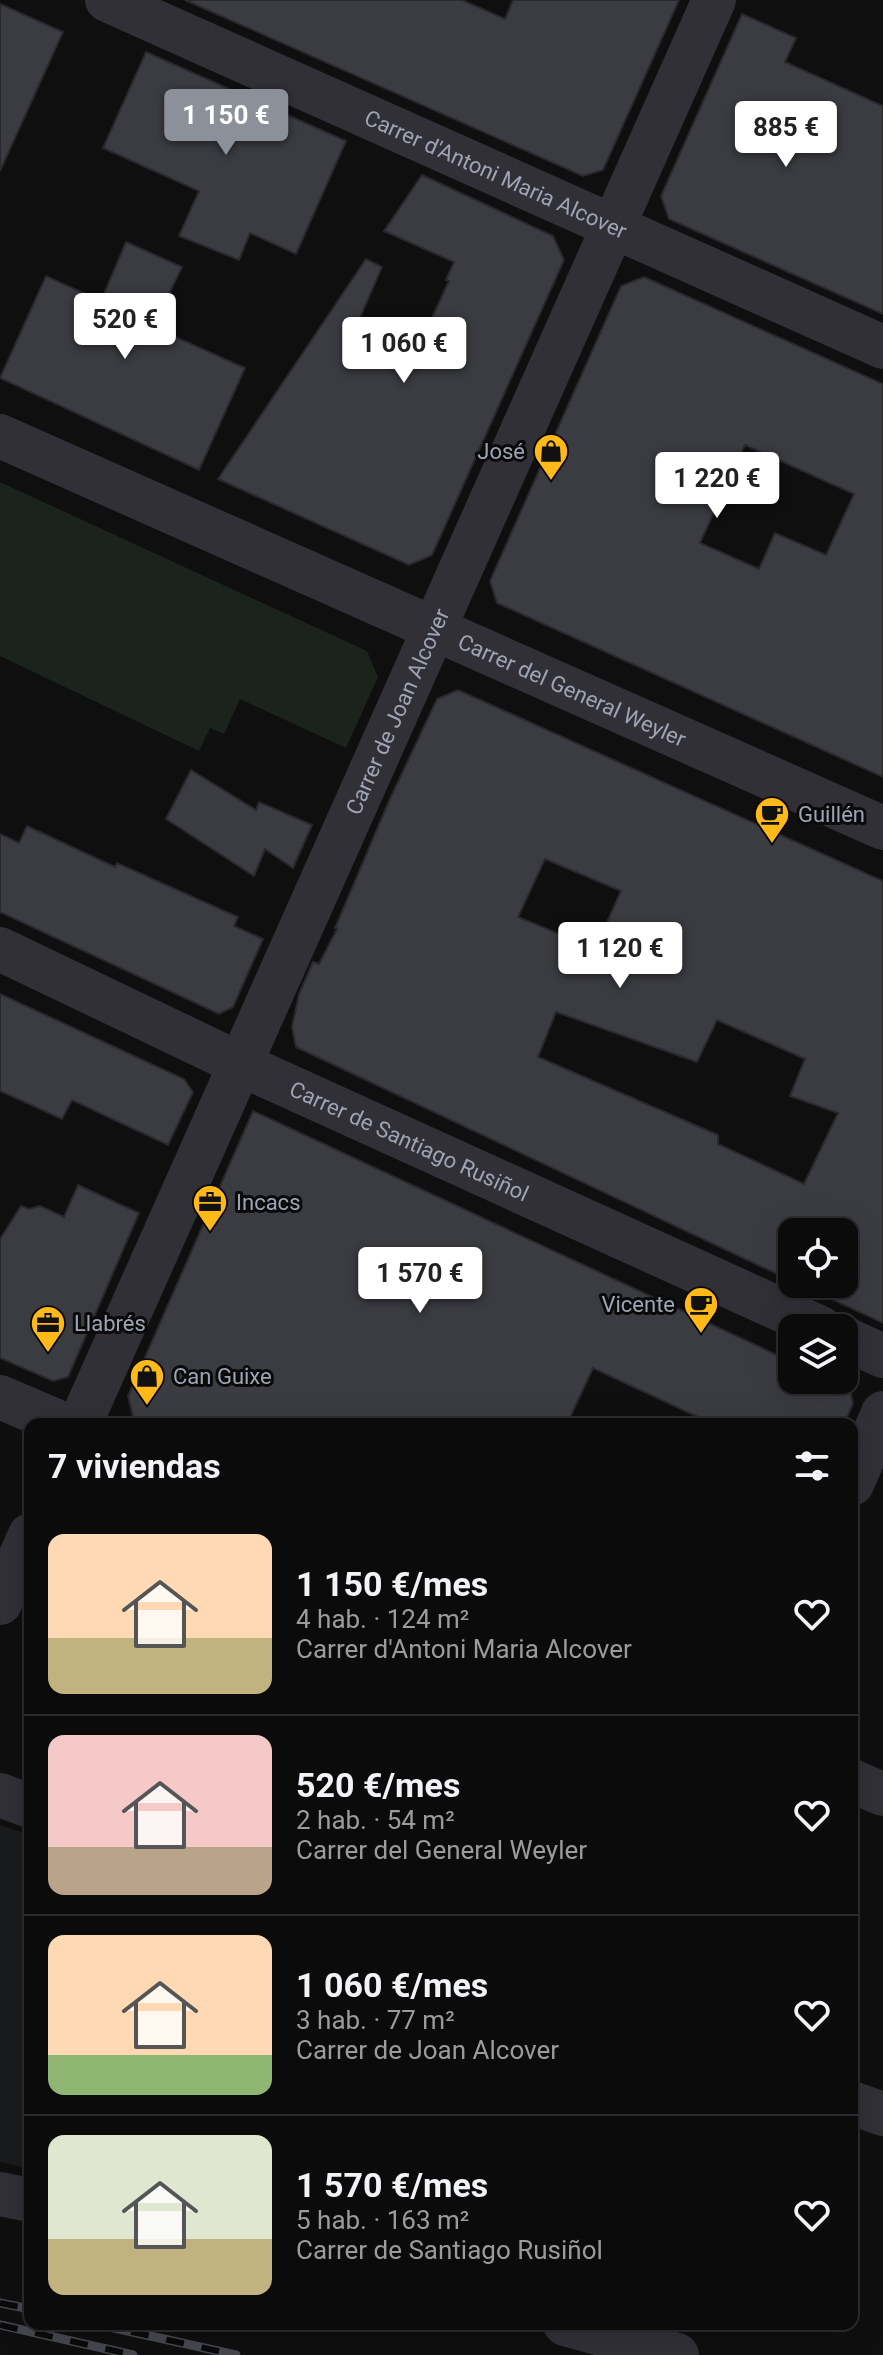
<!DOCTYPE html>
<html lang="es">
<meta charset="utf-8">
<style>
:root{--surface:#0b0b0c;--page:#141415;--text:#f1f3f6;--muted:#9a9b9d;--line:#2b2b2d;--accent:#8c9099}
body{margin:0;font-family:Roboto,sans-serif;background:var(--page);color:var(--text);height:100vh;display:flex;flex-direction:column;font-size:30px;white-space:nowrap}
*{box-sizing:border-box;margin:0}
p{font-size:26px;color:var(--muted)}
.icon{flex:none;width:44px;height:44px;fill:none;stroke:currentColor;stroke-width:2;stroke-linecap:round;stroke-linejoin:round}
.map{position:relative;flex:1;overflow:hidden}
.side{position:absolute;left:24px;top:1418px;width:834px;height:912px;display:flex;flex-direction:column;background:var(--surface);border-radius:16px;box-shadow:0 8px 32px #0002,0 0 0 2px var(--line)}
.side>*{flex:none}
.tools{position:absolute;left:778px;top:1218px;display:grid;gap:16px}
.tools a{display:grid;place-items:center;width:80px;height:80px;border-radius:16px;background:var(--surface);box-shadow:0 8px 32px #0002,0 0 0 2px var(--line);font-size:40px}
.price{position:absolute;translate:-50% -68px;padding:0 18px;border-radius:8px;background:#fff;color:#222;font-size:26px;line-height:52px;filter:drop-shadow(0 2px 4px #0008)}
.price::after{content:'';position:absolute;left:50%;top:48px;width:24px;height:18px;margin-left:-12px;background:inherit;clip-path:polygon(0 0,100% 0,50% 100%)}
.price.current{background:var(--accent);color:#fff}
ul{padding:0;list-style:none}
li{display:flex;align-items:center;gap:24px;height:200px;padding:0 24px}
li+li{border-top:2px solid var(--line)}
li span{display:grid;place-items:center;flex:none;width:224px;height:160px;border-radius:16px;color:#555}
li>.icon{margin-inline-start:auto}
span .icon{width:96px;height:96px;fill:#fffc;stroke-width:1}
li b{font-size:34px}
h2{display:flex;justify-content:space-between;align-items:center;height:96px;padding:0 24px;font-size:34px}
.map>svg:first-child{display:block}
.built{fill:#1a1b1d}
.green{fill:#1b231c}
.building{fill:#3b3c41;stroke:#29292d;stroke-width:2;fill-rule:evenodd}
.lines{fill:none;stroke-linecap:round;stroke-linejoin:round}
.minor{stroke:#303036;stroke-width:44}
.rail-casing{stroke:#46484f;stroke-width:9}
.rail{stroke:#0a0a0b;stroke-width:6;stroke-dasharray:18;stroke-linecap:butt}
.labels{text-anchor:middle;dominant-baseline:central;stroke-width:6;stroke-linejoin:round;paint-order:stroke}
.street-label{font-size:22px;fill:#9ea4b3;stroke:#0a0a0b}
.poi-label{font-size:22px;fill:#9ea4b3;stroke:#0a0a0b;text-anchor:start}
</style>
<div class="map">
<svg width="883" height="2355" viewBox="0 0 883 2355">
<rect width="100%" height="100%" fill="#0f0f10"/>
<path class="built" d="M0,1825L30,1835V2169L0,2162Z"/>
<path class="green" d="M0,482L367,651L378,677L346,748L240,699L224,734L210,728L199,751L0,656Z"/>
<path class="building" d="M185,0H462L505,19L513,0H679L603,170L583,176Z
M0,4L63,32L0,171Z
M742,14L796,38L785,62L883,106V314L669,219L661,196Z
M146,52L346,141L296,254L250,233L239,260L179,236L199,191L103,148Z
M422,175L553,236L564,260L432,555L409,565L218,479L366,259L382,267L355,329L412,361L449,281L446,280L454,262L384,231Z
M126,242L182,267L153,327L245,368L199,470L0,378L46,276L101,301Z
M644,277L883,384V777L497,603L490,581L621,286ZM745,445L854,494L826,555L775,533L759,569L700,543Z
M458,690L883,881V1323L799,1284H844V1232H792V1281L296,1047L292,1027L299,994L313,962L319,964L337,929L335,928L389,801L437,699ZM545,859L621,891L595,949L518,917ZM556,1012L697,1062L717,1020L805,1059L790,1096L838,1113L804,1184L718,1144V1135L538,1057Z
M191,770L256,810L259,802L312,825L293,868L265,849L254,876L166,819Z
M27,826L115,867L117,863L238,917L234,926L263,939L233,1007L219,1014L0,912V834L19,843Z
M0,994L184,1079L193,1092L168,1145L72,1100L62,1119L0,1091Z
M253,1111L792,1362V1380H831L850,1389L853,1404L844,1424H719L696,1416L593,1368L567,1424H147L133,1417L128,1396Z
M78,1185L139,1213L68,1377L53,1381L0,1358V1239L21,1206L29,1209L40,1206L64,1217Z"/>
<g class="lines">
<g class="minor">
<path id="s1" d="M107,0L883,347"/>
<path id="s2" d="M0,436L883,828"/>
<path id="s3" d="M0,949L240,1064L821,1328"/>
<path d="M844,1338L883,1356"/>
<path d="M0,1397L63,1424"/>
<path id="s4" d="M80,1424L714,0"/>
<path d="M852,1484L883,1413"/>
<path d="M0,1603L30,1535"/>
<path d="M852,1781L883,1794"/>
<path d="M0,1795L30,1806"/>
<path d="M852,2103L883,2114"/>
<path d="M0,2194L30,2200"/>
<path d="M565,2324L677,2355"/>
</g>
<g class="rail-casing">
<path id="rail" d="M0,2303L30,2309
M96,2324L236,2355
M0,2325L133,2355"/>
</g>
<use href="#rail" class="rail"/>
</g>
<defs>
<g id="shop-pin" transform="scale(1.8)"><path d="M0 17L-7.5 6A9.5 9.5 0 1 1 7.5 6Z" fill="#ffb918" stroke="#0a0a0b"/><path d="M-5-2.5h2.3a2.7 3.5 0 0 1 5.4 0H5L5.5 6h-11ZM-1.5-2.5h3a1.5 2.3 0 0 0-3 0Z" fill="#111"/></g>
<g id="cafe-pin" transform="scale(1.8)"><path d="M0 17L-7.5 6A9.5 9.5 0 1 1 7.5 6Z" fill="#ffb918" stroke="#0a0a0b"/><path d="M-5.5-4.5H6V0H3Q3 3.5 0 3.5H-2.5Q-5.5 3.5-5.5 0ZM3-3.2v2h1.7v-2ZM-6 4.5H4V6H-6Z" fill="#111"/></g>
<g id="office-pin" transform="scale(1.8)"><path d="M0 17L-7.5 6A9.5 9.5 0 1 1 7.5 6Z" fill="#ffb918" stroke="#0a0a0b"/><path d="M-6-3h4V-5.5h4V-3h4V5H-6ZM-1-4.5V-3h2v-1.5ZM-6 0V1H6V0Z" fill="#111"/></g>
</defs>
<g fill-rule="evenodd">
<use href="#shop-pin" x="551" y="451"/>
<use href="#cafe-pin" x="772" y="814"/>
<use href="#office-pin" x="210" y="1202"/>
<use href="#cafe-pin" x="701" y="1304"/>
<use href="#office-pin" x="48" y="1323"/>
<use href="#shop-pin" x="147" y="1376"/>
</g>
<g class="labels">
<g class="street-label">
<text stroke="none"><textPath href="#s1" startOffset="426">Carrer d'Antoni Maria Alcover</textPath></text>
<text stroke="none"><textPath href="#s2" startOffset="626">Carrer del General Weyler</textPath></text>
<text stroke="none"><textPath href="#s4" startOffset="780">Carrer de Joan Alcover</textPath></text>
<text stroke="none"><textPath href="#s3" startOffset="452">Carrer de Santiago Rusiñol</textPath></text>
</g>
<g class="poi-label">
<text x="525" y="451" text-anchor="end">José</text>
<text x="798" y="814">Guillén</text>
<text x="236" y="1202">Incacs</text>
<text x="675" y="1304" text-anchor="end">Vicente</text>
<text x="74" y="1323">Llabrés</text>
<text x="173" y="1376">Can Guixe</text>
</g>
</g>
</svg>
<div class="tools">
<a><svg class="icon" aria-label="locate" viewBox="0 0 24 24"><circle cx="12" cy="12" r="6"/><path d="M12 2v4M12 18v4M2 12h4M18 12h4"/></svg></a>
<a><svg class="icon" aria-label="layers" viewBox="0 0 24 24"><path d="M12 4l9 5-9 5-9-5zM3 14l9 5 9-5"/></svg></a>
</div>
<b class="price current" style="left:226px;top:157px">1 150 €</b>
<b class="price" style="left:786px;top:169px">885 €</b>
<b class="price" style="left:125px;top:361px">520 €</b>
<b class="price" style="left:404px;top:385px">1 060 €</b>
<b class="price" style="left:717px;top:520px">1 220 €</b>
<b class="price" style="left:620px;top:990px">1 120 €</b>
<b class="price" style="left:420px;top:1315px">1 570 €</b>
<section class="side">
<h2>7 viviendas<svg class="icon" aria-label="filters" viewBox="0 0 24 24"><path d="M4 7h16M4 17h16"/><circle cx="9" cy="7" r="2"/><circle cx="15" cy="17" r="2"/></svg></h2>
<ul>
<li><span style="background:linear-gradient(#ffd9b3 65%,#c2b280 0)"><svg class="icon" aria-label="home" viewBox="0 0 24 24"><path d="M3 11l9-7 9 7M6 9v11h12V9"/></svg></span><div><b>1 150 €/mes</b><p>4 hab. · 124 m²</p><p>Carrer d'Antoni Maria Alcover</p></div><svg class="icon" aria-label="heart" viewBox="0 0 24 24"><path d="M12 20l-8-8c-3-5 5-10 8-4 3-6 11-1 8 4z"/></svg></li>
<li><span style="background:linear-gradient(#f6c9c9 70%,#b9a48a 0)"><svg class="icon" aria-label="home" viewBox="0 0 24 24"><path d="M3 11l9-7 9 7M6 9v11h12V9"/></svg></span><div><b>520 €/mes</b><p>2 hab. · 54 m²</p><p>Carrer del General Weyler</p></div><svg class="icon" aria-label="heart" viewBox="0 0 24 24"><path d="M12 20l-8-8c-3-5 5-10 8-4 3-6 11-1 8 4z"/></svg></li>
<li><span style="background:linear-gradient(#ffd9b3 75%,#8fb573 0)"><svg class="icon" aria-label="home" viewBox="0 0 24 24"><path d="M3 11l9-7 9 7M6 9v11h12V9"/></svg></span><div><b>1 060 €/mes</b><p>3 hab. · 77 m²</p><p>Carrer de Joan Alcover</p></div><svg class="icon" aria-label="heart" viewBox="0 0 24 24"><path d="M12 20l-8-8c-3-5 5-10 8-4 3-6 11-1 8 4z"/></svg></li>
<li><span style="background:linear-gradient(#dfe7d0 65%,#c2b280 0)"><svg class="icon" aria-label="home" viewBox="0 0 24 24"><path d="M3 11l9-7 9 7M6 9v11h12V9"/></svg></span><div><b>1 570 €/mes</b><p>5 hab. · 163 m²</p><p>Carrer de Santiago Rusiñol</p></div><svg class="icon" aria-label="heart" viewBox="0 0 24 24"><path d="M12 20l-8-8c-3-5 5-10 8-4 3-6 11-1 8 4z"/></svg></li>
</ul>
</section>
</div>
